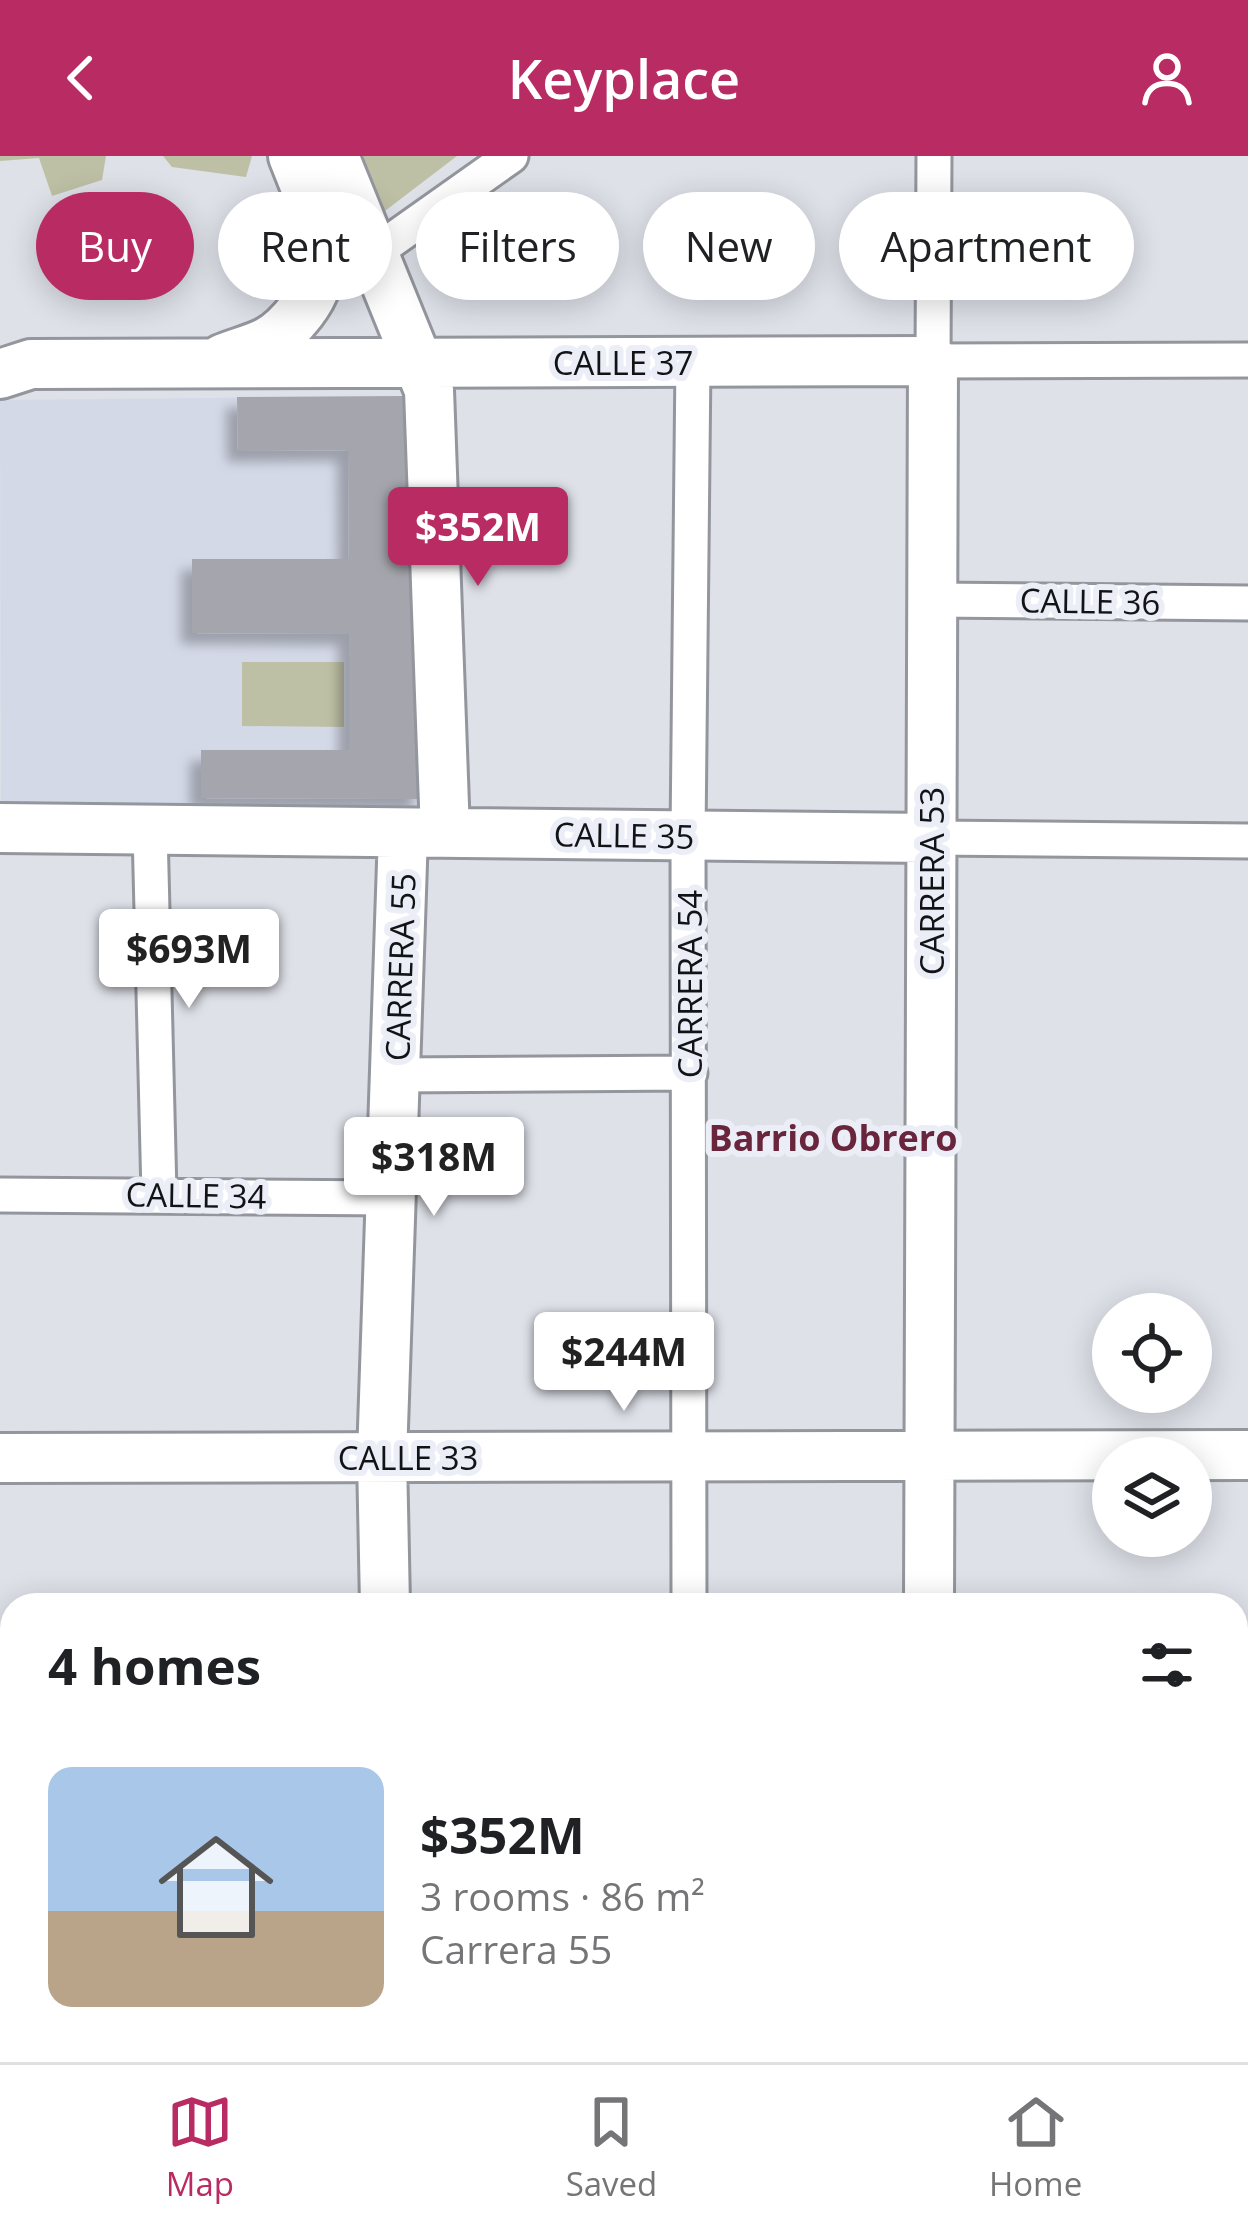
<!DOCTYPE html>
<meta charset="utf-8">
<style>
:root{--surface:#fff;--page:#f6f6f6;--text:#202124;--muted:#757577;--line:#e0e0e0;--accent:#b92c63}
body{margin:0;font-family:"Open Sans",sans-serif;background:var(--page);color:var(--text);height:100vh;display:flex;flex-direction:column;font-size:45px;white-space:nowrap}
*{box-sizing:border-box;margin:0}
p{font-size:39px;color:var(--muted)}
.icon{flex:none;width:66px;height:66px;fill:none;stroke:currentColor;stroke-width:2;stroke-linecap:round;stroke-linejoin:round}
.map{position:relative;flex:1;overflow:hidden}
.side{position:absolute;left:0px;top:1437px;width:1248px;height:471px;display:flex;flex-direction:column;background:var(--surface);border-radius:36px 36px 0 0;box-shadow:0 6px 30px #0003}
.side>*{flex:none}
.hud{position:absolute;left:36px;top:36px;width:1176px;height:108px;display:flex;gap:24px}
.buttons{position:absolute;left:1092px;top:1137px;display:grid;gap:24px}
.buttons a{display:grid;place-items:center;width:120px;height:120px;border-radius:50%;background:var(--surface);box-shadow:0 6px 30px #0003;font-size:60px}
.price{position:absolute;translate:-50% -102px;padding:0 27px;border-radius:12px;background:#fff;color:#222;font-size:39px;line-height:78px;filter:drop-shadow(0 3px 6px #0008)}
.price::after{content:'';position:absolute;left:50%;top:72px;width:36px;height:27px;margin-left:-18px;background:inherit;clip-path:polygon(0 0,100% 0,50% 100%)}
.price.selected{background:var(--accent);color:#fff}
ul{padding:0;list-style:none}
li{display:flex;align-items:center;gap:36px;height:300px;padding:0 48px}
li span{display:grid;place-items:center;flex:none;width:336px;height:240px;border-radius:24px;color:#555}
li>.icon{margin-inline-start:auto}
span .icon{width:144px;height:144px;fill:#fffc;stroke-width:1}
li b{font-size:51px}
h2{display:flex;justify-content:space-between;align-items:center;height:144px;padding:0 48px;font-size:51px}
.pill{padding:0 42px;border-radius:54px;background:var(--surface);box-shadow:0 6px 30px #0003;font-size:42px;line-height:108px}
.pill.selected{background:var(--accent);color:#fff}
header{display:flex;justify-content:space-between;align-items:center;height:156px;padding:0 48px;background:var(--accent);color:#fff;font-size:54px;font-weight:600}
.tab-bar{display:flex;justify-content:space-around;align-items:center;height:168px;border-top:3px solid var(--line);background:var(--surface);font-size:33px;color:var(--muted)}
.tab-bar a{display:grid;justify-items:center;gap:6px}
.tab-bar .selected{color:var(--accent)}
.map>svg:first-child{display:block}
.built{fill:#d4d9e8}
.green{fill:#bec0a5}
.building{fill:#a5a5ad;filter:url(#shadow)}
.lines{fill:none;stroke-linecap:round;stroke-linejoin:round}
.street-casing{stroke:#93969d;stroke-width:39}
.secondary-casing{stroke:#93969d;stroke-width:54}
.street{stroke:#fff;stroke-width:33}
.secondary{stroke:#fff;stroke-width:48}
.labels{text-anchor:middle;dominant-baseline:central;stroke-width:12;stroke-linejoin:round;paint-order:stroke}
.street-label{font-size:33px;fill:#121316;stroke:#ebeef6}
.neighbourhood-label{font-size:36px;font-weight:bold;fill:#69253c;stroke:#ebeef6}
</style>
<header><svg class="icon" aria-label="back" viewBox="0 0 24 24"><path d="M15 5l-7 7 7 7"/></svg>Keyplace<svg class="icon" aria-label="person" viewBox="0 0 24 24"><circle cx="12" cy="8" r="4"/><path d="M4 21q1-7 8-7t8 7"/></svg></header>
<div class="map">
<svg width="1248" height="1906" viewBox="0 0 1248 1906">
<defs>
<filter id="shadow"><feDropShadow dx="-11" dy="11" stdDeviation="6" flood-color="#0004"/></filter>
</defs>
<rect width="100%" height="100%" fill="#dee1e8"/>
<path class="built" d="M425,240L424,670L1,668L0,244Z"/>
<path class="green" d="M0,0H106L102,24L52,40L39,2L0,5Z
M163,0H252L246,21L172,11Z
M358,0H457L381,58Z
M242,506H344V571L242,570Z"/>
<path class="building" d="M406,240L424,643L201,642V594H349V478L192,477V403H349L348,294L238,295L237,241Z"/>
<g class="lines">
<g class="street-casing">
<path id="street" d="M934,0L933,205L1248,204
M322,109L374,97L511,0
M932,444L1248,447
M150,674L159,1038
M931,682L1248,685
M397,919L690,917
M0,1039L393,1042
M689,1449L688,679L693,206
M0,1493H12
M0,1608L12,1609
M687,1906V1896
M1240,1906L1248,1569"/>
</g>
<g class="secondary-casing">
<path id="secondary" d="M334,0L429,234L445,677
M222,203C236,197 253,193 267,186C281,179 292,167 302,154C340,105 313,51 293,0
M0,218L31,208L933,205L929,1449
M0,672L931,682
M0,1302L1248,1299
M385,1449L382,1301L403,677
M0,1894H12
M87,1896L370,1906
M927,1906V1896"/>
</g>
<use href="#street" class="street"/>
<use href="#secondary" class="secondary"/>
</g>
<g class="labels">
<g class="street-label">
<text x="623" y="206">CALLE 37</text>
<text transform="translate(1090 445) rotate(1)">CALLE 36</text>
<text transform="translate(624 679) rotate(1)">CALLE 35</text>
<text transform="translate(931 725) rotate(-90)">CARRERA 53</text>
<text transform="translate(400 811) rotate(-88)">CARRERA 55</text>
<text transform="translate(689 828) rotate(-90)">CARRERA 54</text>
<text transform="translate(196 1039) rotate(1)">CALLE 34</text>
<text x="408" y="1301">CALLE 33</text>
</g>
<g class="neighbourhood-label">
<text x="833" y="981">Barrio Obrero</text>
</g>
</g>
</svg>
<div class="buttons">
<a><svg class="icon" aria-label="locate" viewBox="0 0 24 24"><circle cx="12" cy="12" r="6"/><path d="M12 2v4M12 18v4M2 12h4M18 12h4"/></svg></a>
<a><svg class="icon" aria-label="layers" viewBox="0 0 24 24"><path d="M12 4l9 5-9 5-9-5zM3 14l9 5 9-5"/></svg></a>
</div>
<b class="price selected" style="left:478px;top:433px">$352M</b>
<b class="price" style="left:189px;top:855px">$693M</b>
<b class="price" style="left:434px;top:1063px">$318M</b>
<b class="price" style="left:624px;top:1258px">$244M</b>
<div class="hud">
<a class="pill selected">Buy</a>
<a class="pill">Rent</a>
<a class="pill">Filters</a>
<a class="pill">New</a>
<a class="pill">Apartment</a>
</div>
<section class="side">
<h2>4 homes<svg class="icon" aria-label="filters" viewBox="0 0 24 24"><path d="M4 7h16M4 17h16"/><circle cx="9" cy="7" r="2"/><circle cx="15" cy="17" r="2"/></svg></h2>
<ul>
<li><span style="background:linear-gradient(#a9c7e8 60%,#b9a48a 0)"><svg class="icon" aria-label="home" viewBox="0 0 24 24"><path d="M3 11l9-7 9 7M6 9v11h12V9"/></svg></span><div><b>$352M</b><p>3 rooms · 86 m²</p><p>Carrera 55</p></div></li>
</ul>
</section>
</div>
<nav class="tab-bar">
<a class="selected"><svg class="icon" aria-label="map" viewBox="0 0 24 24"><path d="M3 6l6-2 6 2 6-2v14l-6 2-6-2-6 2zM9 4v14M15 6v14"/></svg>Map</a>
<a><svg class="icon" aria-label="saved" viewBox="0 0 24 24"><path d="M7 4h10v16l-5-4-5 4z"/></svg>Saved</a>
<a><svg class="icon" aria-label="home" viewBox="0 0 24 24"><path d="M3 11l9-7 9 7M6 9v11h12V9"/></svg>Home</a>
</nav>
